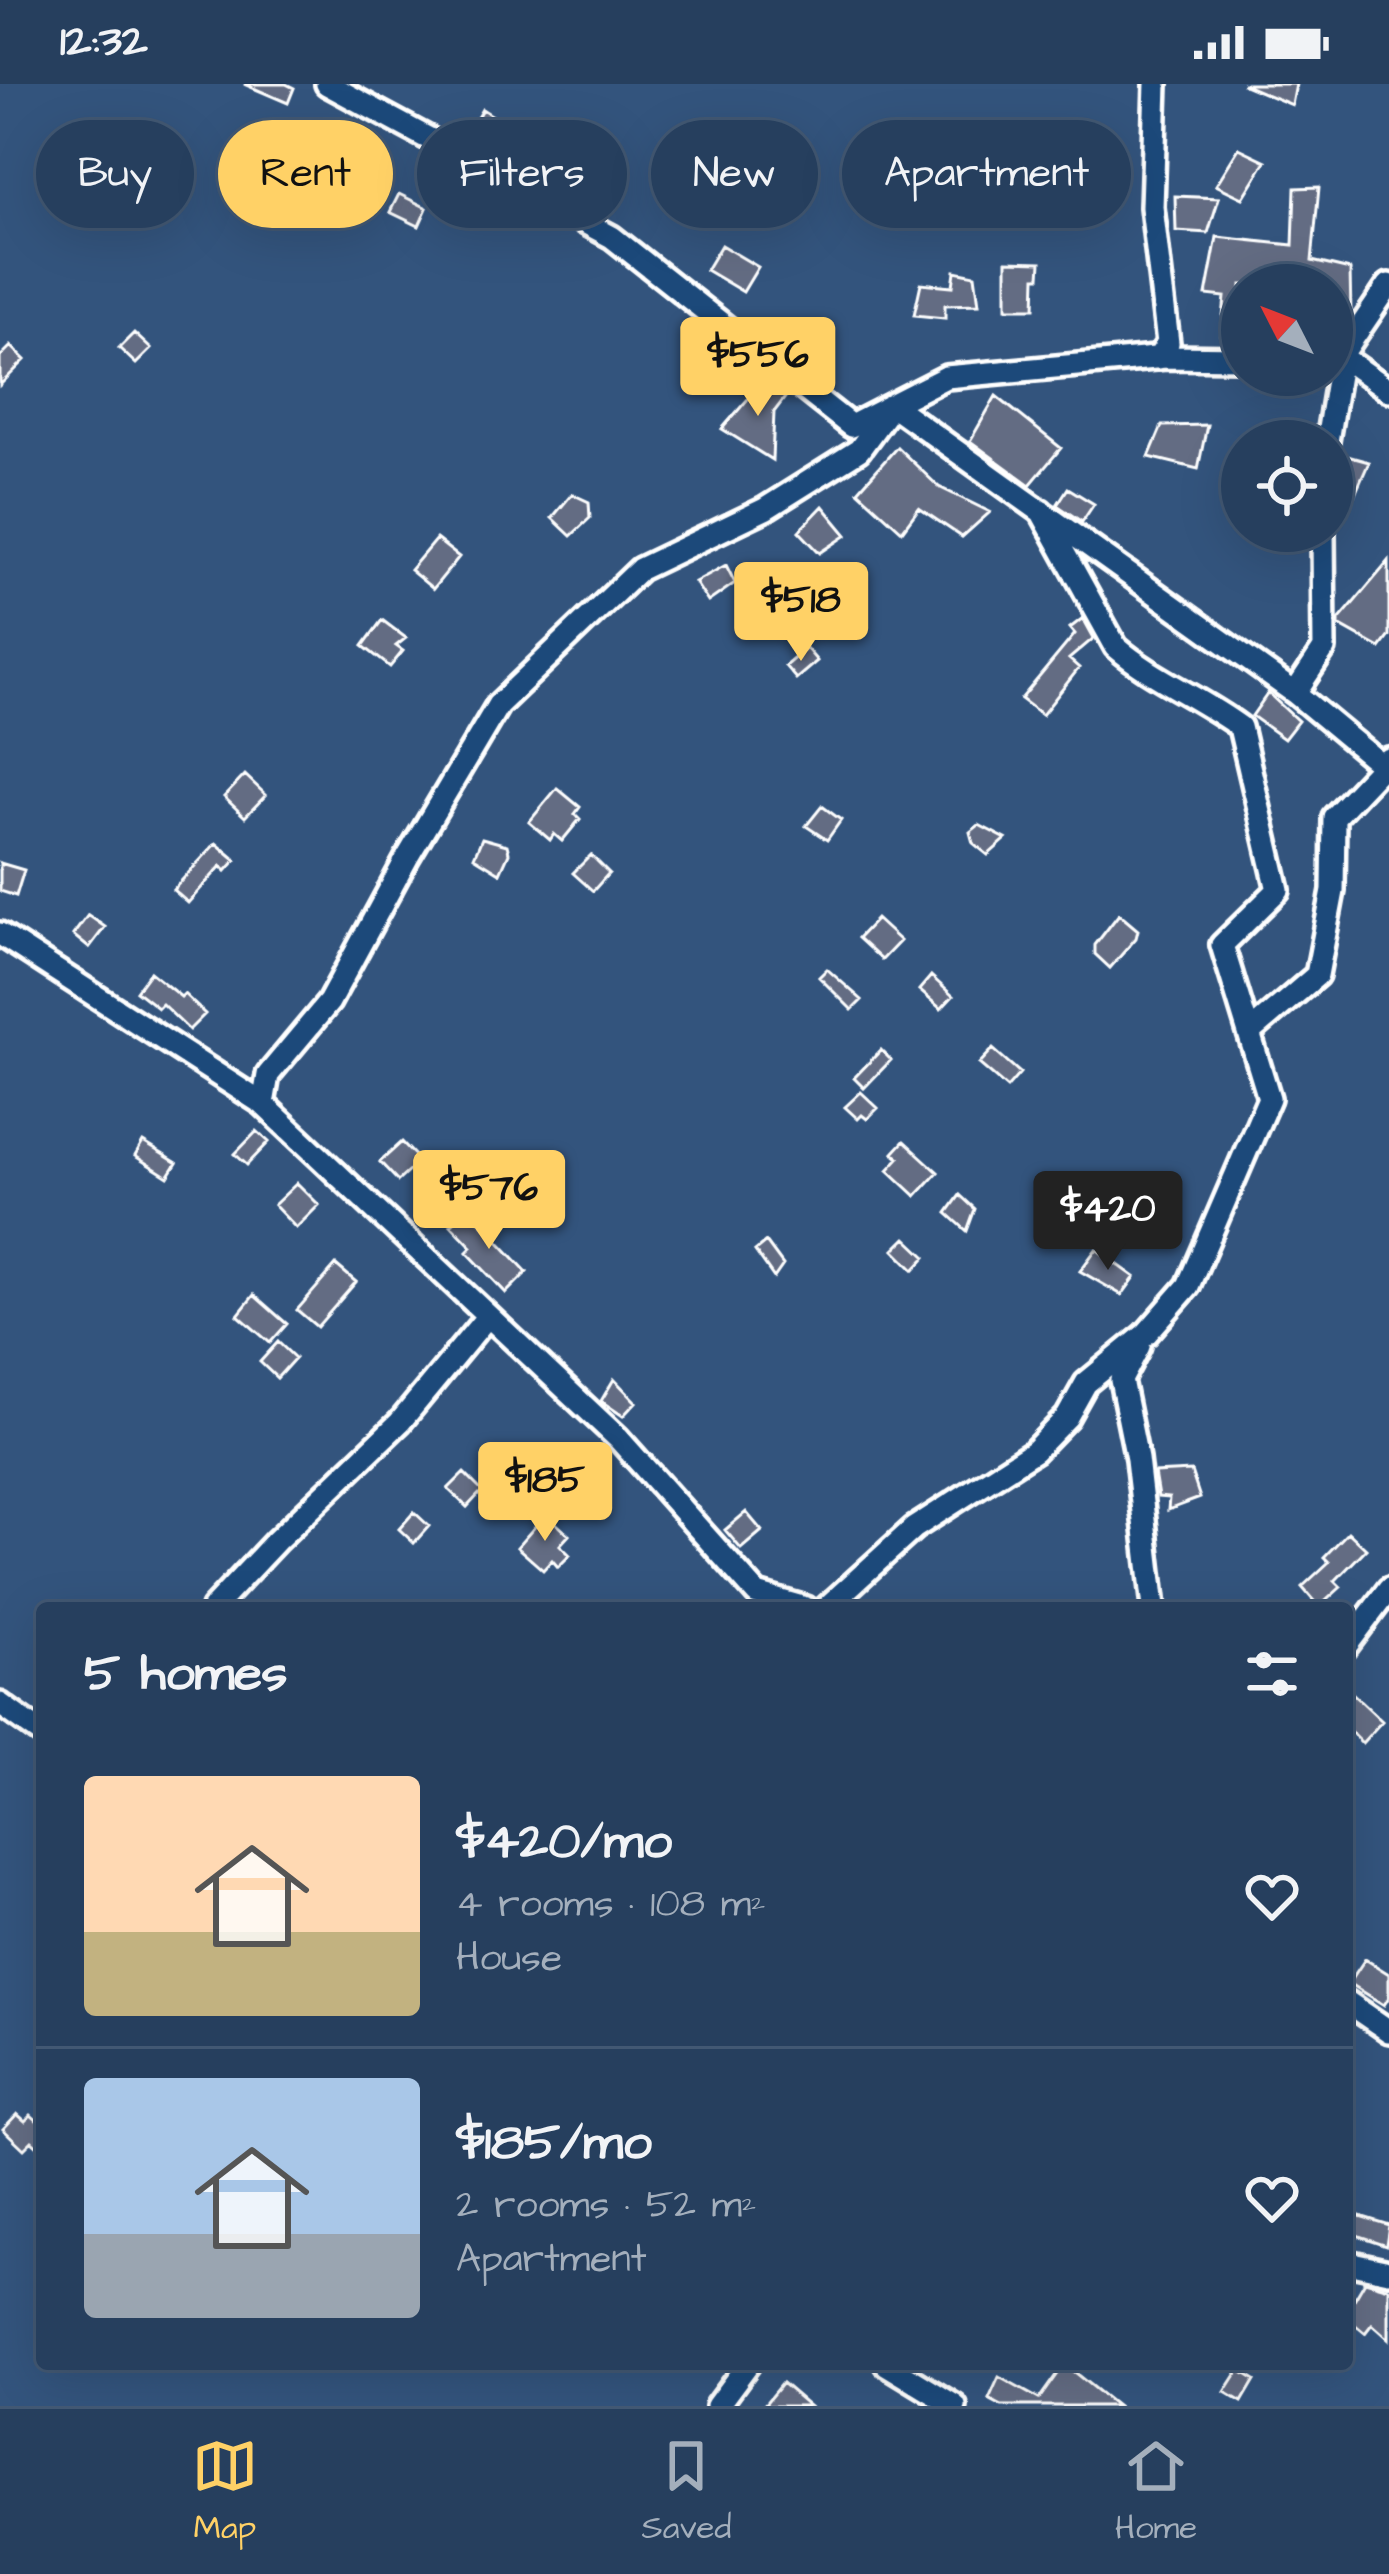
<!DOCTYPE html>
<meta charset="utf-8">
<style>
:root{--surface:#263f5e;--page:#2e4664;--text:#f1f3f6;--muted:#a4afbc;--line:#425873;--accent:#ffd166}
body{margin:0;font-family:"Architects Daughter",sans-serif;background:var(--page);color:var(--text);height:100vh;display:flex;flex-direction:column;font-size:45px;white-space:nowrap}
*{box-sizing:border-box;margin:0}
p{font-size:39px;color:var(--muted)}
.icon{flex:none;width:66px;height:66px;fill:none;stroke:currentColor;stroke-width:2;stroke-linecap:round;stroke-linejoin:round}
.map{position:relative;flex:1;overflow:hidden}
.drawer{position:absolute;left:36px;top:1518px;width:1317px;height:768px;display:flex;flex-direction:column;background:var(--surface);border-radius:12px;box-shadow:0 12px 48px #0002,0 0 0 3px var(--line)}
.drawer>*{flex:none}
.hud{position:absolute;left:36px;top:36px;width:1317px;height:108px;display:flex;gap:24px}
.needle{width:78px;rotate:312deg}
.tools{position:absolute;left:1221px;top:180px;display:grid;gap:24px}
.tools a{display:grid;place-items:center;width:132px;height:132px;border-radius:50%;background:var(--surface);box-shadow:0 12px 48px #0002,0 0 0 3px var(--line);font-size:60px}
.price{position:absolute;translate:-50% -102px;padding:0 27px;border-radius:12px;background:var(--accent);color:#111;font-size:39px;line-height:78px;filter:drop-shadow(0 3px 6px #0008)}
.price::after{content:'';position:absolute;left:50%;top:72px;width:36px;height:27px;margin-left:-18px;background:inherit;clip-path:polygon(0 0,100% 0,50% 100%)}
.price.active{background:#222;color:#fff}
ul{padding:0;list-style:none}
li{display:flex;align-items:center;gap:36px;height:300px;padding:0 48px}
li+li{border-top:3px solid var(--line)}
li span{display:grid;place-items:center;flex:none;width:336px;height:240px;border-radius:12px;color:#555}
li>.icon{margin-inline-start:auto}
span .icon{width:144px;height:144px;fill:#fffc;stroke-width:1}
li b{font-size:51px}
h2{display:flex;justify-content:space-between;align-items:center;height:144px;padding:0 48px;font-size:51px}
.pill{padding:0 42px;border-radius:54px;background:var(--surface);box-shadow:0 12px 48px #0002,0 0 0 3px var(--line);font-size:42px;line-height:108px}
.pill.active{background:var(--accent);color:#111}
.status{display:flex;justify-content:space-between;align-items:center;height:84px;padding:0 60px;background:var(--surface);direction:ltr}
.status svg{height:33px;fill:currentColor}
.menu{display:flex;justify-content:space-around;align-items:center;height:168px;border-top:3px solid var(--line);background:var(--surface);font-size:33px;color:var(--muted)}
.menu a{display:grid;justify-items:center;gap:6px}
.menu .active{color:var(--accent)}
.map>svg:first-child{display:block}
.building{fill:#636c83;stroke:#fff;stroke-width:3}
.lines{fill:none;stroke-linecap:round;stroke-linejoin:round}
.minor-casing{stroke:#fff;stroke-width:30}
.minor{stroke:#1f4a7a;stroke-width:21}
</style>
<div class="status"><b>12:32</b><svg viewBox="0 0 49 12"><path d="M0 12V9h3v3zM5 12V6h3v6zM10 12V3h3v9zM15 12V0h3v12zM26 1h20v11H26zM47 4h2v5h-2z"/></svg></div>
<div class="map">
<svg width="1389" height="2322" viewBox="0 0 1389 2322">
<rect width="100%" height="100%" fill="#33547d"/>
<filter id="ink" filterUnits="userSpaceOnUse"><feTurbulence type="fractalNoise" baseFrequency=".00833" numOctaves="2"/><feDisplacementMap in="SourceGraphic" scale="24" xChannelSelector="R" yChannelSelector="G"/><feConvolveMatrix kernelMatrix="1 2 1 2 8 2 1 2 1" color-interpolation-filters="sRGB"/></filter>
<g filter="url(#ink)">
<path class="building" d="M244,0H286L294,4L288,19Z
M1242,0H1296L1292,21Z
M482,25L513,45L499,67L469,47Z
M1239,64L1266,77L1243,114L1216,101Z
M336,91L364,103L356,122L327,110Z
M293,103L295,127L262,130L261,105Z
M1319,103L1312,177L1350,186L1351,230L1332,227V201H1242V256L1221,254L1225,213L1206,211L1217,153L1293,161L1295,104Z
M399,110L427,124L419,142L390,128Z
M1175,112L1219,114L1208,149L1176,147Z
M721,161L758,183L743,208L706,186Z
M1007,177L1041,178L1040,193H1036L1035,224H1007Z
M955,187L975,191L979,220L945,221V234L914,231L921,199L953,202Z
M134,249L151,265L136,280L119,264Z
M11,262L25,276L0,301V273Z
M766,294L787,311L774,328L772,376L722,345Z
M996,312L1061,364L1030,401L970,357Z
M1207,341L1198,385L1149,373L1162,342Z
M897,363L939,403L990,428L962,453L919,424L902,447L858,407Z
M1340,370L1369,378L1355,410L1335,398Z
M1068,404L1094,420L1082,438L1057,421Z
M572,410L589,418L590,434L571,452L552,434Z
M823,422L847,451L820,469L799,447Z
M436,455L459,473L433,505L410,486Z
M1389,477V552L1380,564L1339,541V536Z
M726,481L735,499L708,518L695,498Z
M1083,534L1094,554L1069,575L1079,584L1042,631L1021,615L1075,550L1070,544Z
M382,536L406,554L396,562L403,567L390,583L363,562Z
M806,564L817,577L796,595L785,582Z
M1268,609L1298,637L1284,655L1252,632Z
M245,691L266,711L245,733L224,713Z
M557,704L580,723L575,730L580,735L562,757L554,750L550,756L529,738Z
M822,722L841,736L827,756L806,742Z
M979,741L1006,755L988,771L973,759L970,748Z
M482,754L507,761L509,769L500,789L474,773Z
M216,759L236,776L226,787L221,782L188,819L173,806Z
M591,771L609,789L593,807L573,789Z
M0,779L24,786L16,812L0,807Z
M1119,830L1138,846L1136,854L1110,884L1095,870V861Z
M88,831L105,843L89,864L73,851Z
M876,835L900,857L882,876L858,854Z
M827,885L862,916L852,926L819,893Z
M150,888L181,913L184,910L205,930L189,946L162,920L158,924L136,907Z
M931,892L953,912L941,925L919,906Z
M993,965L1020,989L1007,1004L979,980Z
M881,966L891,976L864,1004L854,994Z
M861,1008L878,1024L867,1035L862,1031L858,1035L845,1023Z
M257,1047L269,1058L247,1081L235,1070Z
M904,1057L938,1088L916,1112L888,1086L899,1074L893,1069Z
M143,1058L177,1079L168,1093L135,1072Z
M402,1058L420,1077L398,1097L380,1078Z
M297,1099L319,1121L296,1144L274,1121Z
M960,1111L975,1125L967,1147L947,1129Z
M468,1125L527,1188L506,1209L467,1168L472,1163L451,1141Z
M906,1154L926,1173L914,1186L894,1166Z
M766,1158L783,1181L774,1194L755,1167Z
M1096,1165L1135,1193L1122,1211L1080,1187Z
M336,1181L356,1198L317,1243L297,1226Z
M254,1211L287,1240L270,1259L238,1231Z
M278,1258L295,1274L277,1294L260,1278Z
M614,1295L636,1318L623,1332L601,1317Z
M1191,1387L1200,1414L1168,1426L1169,1414L1158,1413L1154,1389Z
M464,1389L482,1407L467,1423L448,1405Z
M414,1428L429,1442L414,1459L399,1445Z
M746,1428L762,1447L741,1465L725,1446Z
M546,1430L569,1451L560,1461L570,1471L558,1483L552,1476L543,1486L517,1463Z
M1348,1448L1366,1465L1335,1497L1341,1503L1319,1523L1302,1503L1329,1478L1324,1473Z
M1347,1604L1382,1637L1362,1659L1347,1644Z
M1365,1875L1389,1890V1913L1384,1921L1349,1899Z
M17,2030L25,2037L31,2031L42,2041V2066L32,2057L24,2065L3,2045Z
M1347,2128L1389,2141L1386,2161L1347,2148Z
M1365,2197L1389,2204V2255L1372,2240L1365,2249L1347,2234V2206L1355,2214Z
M1064,2280L1116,2322H1002L989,2315L999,2293L1039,2315Z
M1239,2286L1255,2296L1242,2318L1225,2308Z
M782,2299L809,2322H763Z"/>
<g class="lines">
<g class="minor-casing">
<path id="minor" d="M327,0L612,153L851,342L892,321L1295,609L1389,687
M1156,0L1152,123L1168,259L1158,274
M1332,272H1341L1389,306
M885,324L946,293L1166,273L1242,274
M1327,357L1341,272L1389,201
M1295,609L1324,565L1323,447
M0,850L263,1020L268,991L329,918L407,774L498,621L640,485L765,425L859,366L889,325
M1249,949L1317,891L1333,807L1334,733L1389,675
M263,1020L618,1354L757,1510L806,1524
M1139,1262L1121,1296L1137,1375L1154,1524
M213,1524L276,1457L400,1338L487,1233
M826,1524L914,1444L1034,1367L1067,1333L1086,1299L1146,1250L1188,1202L1269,1014L1222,861L1278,806L1240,643C1201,614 1153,595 1116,563L1041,427
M1347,1561L1389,1505
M0,1620L42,1650
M1347,1918L1389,1947
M1347,2178L1389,2187
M886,2280L955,2322
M717,2322L748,2280"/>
</g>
<use href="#minor" class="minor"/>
</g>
</g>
</svg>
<div class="tools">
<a><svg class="needle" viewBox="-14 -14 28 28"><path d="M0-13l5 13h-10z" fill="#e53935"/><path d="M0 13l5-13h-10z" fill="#a4afbc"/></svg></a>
<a><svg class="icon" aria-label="locate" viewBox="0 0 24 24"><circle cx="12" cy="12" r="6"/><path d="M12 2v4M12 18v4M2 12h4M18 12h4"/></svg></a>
</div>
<b class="price" style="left:758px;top:335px">$556</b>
<b class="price" style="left:801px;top:580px">$518</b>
<b class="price" style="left:489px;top:1168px">$576</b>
<b class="price active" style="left:1108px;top:1189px">$420</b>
<b class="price" style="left:545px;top:1460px">$185</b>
<div class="hud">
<a class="pill">Buy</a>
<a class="pill active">Rent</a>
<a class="pill">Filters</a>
<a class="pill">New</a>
<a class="pill">Apartment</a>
</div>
<section class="drawer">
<h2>5 homes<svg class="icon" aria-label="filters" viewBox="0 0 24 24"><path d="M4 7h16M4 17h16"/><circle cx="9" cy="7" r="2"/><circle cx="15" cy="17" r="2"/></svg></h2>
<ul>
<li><span style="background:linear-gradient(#ffd9b3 65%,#c2b280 0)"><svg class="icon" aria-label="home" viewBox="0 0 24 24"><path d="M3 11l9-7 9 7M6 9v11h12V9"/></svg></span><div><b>$420/mo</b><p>4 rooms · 108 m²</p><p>House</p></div><svg class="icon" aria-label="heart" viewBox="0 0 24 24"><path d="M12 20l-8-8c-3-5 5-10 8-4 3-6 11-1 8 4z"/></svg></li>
<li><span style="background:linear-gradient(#a9c7e8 65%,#9aa5b1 0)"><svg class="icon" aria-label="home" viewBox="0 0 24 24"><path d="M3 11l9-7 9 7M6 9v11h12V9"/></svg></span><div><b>$185/mo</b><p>2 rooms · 52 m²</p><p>Apartment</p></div><svg class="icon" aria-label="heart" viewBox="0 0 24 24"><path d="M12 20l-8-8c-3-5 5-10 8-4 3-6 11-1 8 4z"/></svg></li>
</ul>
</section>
</div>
<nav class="menu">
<a class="active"><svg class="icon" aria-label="map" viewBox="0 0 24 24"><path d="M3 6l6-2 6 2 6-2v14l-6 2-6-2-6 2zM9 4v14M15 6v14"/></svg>Map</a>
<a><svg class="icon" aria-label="saved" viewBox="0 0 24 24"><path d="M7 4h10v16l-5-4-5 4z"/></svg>Saved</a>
<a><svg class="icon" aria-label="home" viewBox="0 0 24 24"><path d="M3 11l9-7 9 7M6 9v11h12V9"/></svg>Home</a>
</nav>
